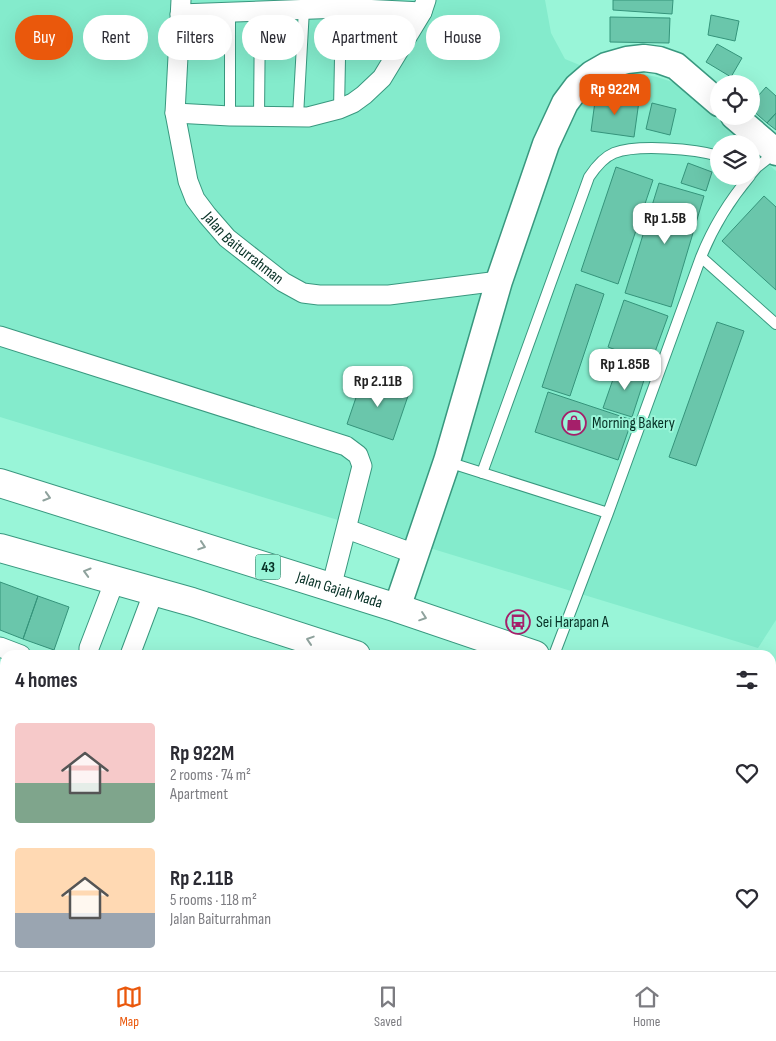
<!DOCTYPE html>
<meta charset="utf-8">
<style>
:root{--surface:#fff;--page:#f7f7f7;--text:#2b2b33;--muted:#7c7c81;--line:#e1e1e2;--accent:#ea580c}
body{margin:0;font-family:"Sofia Sans Condensed",sans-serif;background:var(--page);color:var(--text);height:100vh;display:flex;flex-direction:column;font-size:19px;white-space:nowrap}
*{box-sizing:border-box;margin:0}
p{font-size:16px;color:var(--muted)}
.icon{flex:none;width:28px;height:28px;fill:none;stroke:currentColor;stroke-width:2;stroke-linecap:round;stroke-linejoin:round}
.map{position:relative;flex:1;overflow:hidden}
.sheet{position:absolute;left:0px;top:650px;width:776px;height:321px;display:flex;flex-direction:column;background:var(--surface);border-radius:15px 15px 0 0;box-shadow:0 5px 20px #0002}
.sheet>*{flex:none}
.banner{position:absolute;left:15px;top:15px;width:500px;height:45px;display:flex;gap:10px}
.controls{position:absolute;left:710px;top:75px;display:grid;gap:10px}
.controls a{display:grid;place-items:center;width:50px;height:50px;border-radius:50%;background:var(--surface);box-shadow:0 5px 20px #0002;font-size:25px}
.price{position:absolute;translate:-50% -42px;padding:0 11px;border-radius:10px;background:#fff;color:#222;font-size:16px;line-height:32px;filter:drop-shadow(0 1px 2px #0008)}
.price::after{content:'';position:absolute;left:50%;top:30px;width:15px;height:11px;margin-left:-8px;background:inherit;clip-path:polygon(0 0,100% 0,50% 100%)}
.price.selected{background:var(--accent);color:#fff}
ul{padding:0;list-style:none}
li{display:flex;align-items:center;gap:15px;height:125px;padding:0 15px}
li span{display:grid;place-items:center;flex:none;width:140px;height:100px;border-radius:5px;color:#555}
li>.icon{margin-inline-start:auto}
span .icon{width:60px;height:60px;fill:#fffc;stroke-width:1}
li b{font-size:21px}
h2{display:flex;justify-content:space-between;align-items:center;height:60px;padding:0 15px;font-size:21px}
.chip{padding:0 18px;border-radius:22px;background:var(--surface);box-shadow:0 5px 20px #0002;font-size:18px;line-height:45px}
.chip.selected{background:var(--accent);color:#fff}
.tabs{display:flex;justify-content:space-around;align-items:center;height:70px;border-top:1px solid var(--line);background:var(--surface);font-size:14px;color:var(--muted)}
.tabs a{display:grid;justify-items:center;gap:2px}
.tabs .selected{color:var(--accent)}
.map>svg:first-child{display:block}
.built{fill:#84ebcc}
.building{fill:#6ac6ab;stroke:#35947b}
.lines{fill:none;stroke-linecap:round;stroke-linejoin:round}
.lane-casing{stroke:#39987f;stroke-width:12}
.street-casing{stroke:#39987f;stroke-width:21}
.secondary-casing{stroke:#39987f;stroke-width:29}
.highway-casing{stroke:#39987f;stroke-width:30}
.path{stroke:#6cb8a1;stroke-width:3;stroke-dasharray:4 2.5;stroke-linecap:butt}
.lane{stroke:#fff;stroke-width:10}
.street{stroke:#fff;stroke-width:19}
.secondary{stroke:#fff;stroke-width:26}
.highway{stroke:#fff;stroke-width:28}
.oneway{stroke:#8fa29d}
.labels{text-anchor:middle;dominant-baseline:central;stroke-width:4;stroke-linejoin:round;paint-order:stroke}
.shield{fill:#99f5d8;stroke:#336c5b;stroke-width:1}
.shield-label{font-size:15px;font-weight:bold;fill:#073126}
.street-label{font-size:16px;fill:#073126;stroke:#99f5d8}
.poi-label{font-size:16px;fill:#073126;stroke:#99f5d8;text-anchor:start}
</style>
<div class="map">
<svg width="776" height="971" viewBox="0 0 776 971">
<rect width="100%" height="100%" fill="#99f5d8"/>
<path class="built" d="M0,0H545L551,33L565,59L599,73L626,71L657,77L682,85L746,144H719V176H751V148L776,171V620L758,648L0,417Z"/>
<path class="building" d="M613,0H673L672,14L613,10Z
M711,15L739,21L735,41L708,35Z
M610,17L670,18L669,43L610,42Z
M717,44L742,58L731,77L706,62Z
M766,87L776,96V113L767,123L751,109V104Z
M596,94L639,101L634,137L591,131Z
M652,103L676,109L670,135L646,129Z
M776,113V130L767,123Z
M688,163L712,172L706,191L681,183Z
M616,167L653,180L618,284L581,271Z
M659,183L704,196L671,307L625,293Z
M764,196L776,207V290L722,241Z
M576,284L604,294L570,396L542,387Z
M624,300L668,316L651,363L608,347Z
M717,322L744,331L696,466L669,457Z
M618,365L646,374L632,417L603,408Z
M363,377L409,393L393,440L347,424Z
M548,392L632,420L618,460L535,432Z
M0,582L38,596L23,639L0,630Z
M38,596L69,607L54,650L23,639Z
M771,947L776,949V971H766L761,968L762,966H771Z
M195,966H235L233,971H193Z
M334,966H355L353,971H344Z
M357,966H384L382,971H356Z
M388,966H426L424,971H386Z
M539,966H572L570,971H537Z
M623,966H644L642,971H634Z
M648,966H676L675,971H648L646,970Z
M679,966H702L700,971H677Z
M702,966H722L728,968L726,971H700Z"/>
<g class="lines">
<g class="lane-casing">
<path id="lane" d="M339,109L341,8
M230,116V13
M259,116L260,11
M298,116L304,9
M751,174L757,167L775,153
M701,257L776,324
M448,462L608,513
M482,473L589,177C595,168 604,157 614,153C638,144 695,149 719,156
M554,655L608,513L701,257C713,227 729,201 750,176"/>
</g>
<g class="street-casing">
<g id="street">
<path id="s1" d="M181,0L175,113L188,181L195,199L207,215L227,238L283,282L303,293L319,295H389L499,281"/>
<path d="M180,14L341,8L422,12"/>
<path d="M175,113L230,116L308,117L339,109L353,103L364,95L382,78L422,12L426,0"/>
<path d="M0,336L346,446L358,455L362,466L331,588"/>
<path d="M347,529L415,554"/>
<path d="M0,647L21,655"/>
<path d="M89,655V648L115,580"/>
<path d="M130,655L154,591"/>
<path d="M0,807L5,793"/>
<path d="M771,912L776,914"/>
<path d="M316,966L328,971"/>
<path d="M589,966L600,971"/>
<path d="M116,971L117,966"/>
<path d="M245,971L246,966"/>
<path d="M512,971L513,966"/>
</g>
</g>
<g class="secondary-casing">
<path id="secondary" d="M734,116L776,152
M397,608L447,461L499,281L546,144L565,103L577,87L592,74L606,66L627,60L644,58L659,60L676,66L719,103"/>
</g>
<g class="highway-casing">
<g id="highway">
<path id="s2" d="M0,483L397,608L535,655"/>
<path d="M0,548L192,602L356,655"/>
<path d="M771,738L776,740"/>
<path d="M771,797L776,800"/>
</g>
</g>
<path class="path" d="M461,971L463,966"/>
<use href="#lane" class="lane"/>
<use href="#street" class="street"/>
<use href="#secondary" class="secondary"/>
<use href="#highway" class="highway"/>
</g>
<defs><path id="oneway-chevron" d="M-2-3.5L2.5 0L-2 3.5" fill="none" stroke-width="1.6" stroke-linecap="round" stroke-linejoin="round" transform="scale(1.25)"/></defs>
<g class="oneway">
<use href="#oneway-chevron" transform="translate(47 497) rotate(17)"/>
<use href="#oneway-chevron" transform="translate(202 546) rotate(18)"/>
<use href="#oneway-chevron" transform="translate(87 572) rotate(-164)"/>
<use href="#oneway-chevron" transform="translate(423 617) rotate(19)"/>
<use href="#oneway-chevron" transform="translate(310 640) rotate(-162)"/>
</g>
<defs>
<g id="shop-ring" transform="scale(1.25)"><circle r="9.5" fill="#99f5d8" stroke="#a51f6a" stroke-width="1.5"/><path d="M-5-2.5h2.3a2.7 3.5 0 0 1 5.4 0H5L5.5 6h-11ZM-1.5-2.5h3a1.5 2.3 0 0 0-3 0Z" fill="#a51f6a"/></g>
<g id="bus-ring" transform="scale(1.25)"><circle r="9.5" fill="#99f5d8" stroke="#a51f6a" stroke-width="1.5"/><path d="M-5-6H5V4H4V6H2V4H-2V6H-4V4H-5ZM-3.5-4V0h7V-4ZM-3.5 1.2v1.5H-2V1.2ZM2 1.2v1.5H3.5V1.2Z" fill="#a51f6a"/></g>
</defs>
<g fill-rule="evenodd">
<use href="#shop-ring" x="574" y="423"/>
<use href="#bus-ring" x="518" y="622"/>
</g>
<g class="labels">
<rect class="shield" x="255.5" y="554.5" width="25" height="25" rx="4"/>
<g class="shield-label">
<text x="268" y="567">43</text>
</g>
<g class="street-label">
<text stroke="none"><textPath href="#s1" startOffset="271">Jalan Baiturrahman</textPath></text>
<text stroke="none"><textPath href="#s2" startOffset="356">Jalan Gajah Mada</textPath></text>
</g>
<g class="poi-label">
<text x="592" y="423">Morning Bakery</text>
<text x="536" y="622">Sei Harapan A</text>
</g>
</g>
</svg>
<div class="controls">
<a><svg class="icon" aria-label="locate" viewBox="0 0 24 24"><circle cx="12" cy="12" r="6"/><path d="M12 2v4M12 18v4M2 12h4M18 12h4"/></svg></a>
<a><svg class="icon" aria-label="layers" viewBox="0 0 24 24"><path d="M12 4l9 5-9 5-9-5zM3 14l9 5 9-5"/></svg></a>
</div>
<b class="price selected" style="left:615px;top:116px">Rp 922M</b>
<b class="price" style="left:665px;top:245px">Rp 1.5B</b>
<b class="price" style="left:625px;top:391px">Rp 1.85B</b>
<b class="price" style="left:378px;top:408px">Rp 2.11B</b>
<div class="banner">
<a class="chip selected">Buy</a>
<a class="chip">Rent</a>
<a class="chip">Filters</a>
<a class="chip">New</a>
<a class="chip">Apartment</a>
<a class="chip">House</a>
</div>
<section class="sheet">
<h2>4 homes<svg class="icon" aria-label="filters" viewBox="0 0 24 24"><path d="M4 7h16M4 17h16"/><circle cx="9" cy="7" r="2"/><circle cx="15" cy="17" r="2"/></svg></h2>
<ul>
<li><span style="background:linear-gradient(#f6c9c9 60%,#7fa58c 0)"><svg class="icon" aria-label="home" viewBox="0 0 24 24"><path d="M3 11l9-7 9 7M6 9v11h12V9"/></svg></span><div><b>Rp 922M</b><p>2 rooms · 74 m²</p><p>Apartment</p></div><svg class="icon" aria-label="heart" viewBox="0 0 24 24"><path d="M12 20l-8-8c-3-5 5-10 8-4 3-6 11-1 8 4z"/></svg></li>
<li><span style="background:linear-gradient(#ffd9b3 65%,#9aa5b1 0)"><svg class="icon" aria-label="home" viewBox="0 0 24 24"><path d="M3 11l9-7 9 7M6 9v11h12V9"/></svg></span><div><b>Rp 2.11B</b><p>5 rooms · 118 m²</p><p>Jalan Baiturrahman</p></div><svg class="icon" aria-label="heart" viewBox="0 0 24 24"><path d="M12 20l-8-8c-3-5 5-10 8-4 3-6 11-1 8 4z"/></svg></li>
</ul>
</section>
</div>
<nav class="tabs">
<a class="selected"><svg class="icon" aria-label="map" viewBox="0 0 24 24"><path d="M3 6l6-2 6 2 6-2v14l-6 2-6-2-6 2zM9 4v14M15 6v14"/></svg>Map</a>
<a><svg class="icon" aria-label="saved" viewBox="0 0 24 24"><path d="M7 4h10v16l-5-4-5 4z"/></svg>Saved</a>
<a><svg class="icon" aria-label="home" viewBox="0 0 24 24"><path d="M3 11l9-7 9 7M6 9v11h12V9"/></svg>Home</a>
</nav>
